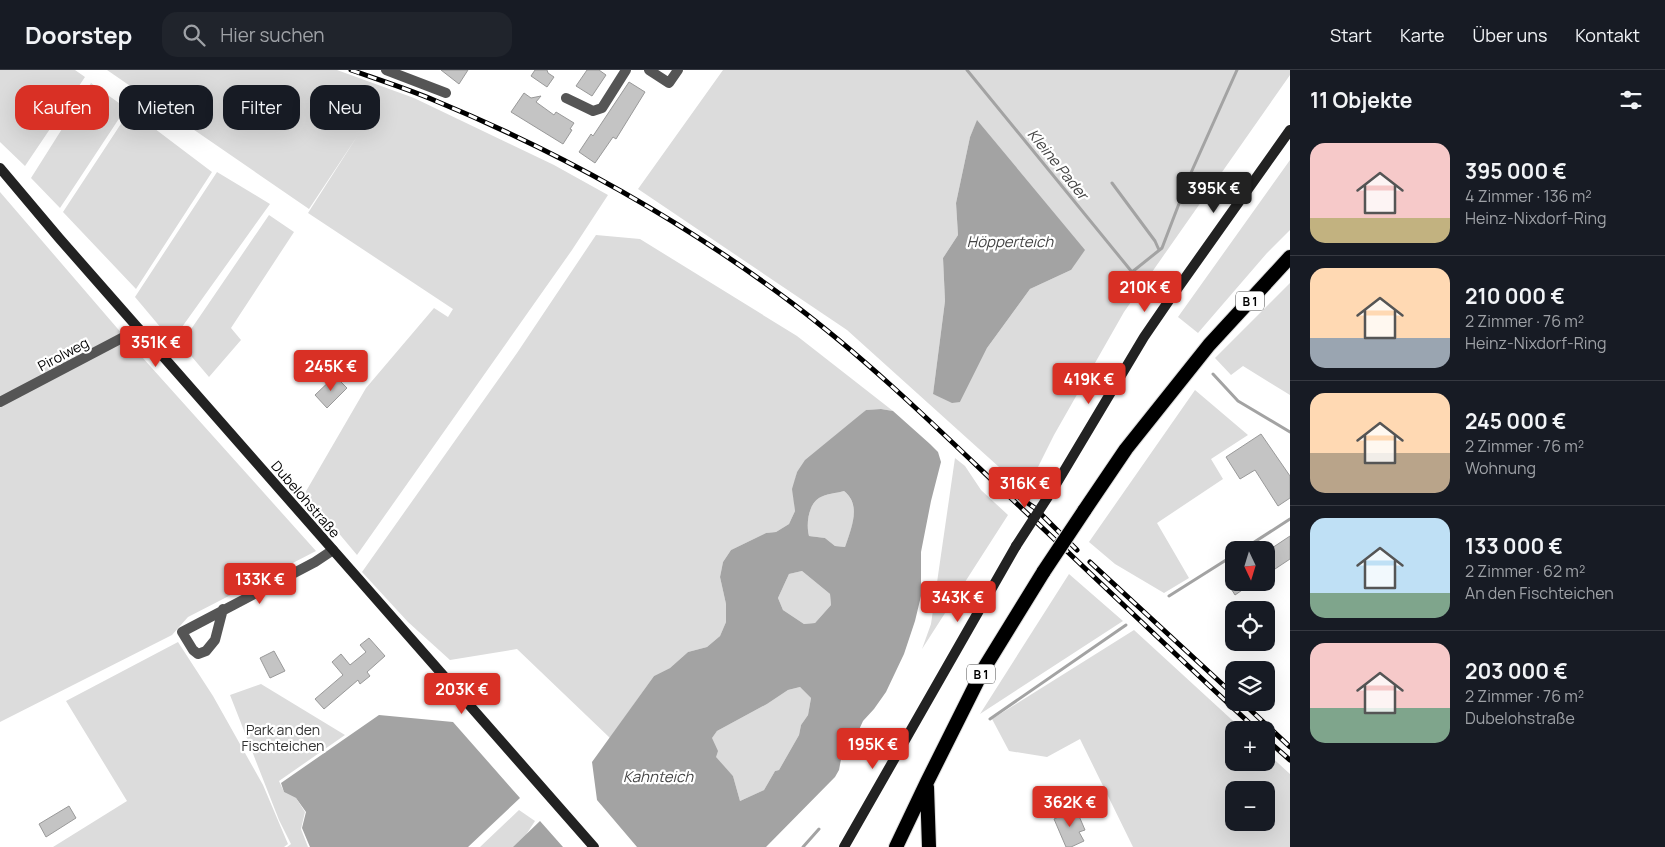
<!DOCTYPE html>
<html lang="de">
<meta charset="utf-8">
<style>
:root{--surface:#171b24;--page:#20242c;--text:#f1f3f6;--muted:#9ea1a6;--line:#363941;--accent:#d93025}
body{margin:0;font-family:Manrope,sans-serif;background:var(--page);color:var(--text);height:100vh;display:flex;flex-direction:column;font-size:19px;white-space:nowrap}
*{box-sizing:border-box;margin:0}
p{font-size:16px;color:var(--muted)}
.icon{flex:none;width:28px;height:28px;fill:none;stroke:currentColor;stroke-width:2;stroke-linecap:round;stroke-linejoin:round}
.map{position:relative;flex:1;overflow:hidden}
.sheet{display:flex;flex-direction:column;background:var(--surface);width:375px}
.sheet>*{flex:none}
.banner{position:absolute;left:15px;top:15px;width:475px;height:45px;display:flex;gap:10px}
.needle{width:32px;rotate:176deg}
.buttons{position:absolute;left:1225px;top:471px;display:grid;gap:10px}
.buttons a{display:grid;place-items:center;width:50px;height:50px;border-radius:10px;background:var(--surface);box-shadow:0 5px 20px #0002;font-size:25px}
.price{position:absolute;translate:-50% -42px;padding:0 11px;border-radius:5px;background:var(--accent);color:#fff;font-size:16px;line-height:32px;filter:drop-shadow(0 1px 2px #0008)}
.price::after{content:'';position:absolute;left:50%;top:30px;width:15px;height:11px;margin-left:-8px;background:inherit;clip-path:polygon(0 0,100% 0,50% 100%)}
.price.selected{background:#222;color:#fff}
ul{padding:0;list-style:none}
li{display:flex;align-items:center;gap:15px;height:125px;padding:0 20px}
li+li{border-top:1px solid var(--line)}
li span{display:grid;place-items:center;flex:none;width:140px;height:100px;border-radius:15px;color:#555}
li>.icon{margin-inline-start:auto}
span .icon{width:60px;height:60px;fill:#fffc;stroke-width:1}
li b{font-size:21px}
h2{display:flex;justify-content:space-between;align-items:center;height:60px;padding:0 20px;font-size:21px}
.tag{padding:0 18px;border-radius:15px;background:var(--surface);box-shadow:0 5px 20px #0002;font-size:18px;line-height:45px}
.tag.selected{background:var(--accent);color:#fff}
header{display:flex;align-items:center;gap:30px;box-sizing:border-box;height:70px;padding:0 25px;background:var(--surface);border-bottom:1px solid var(--line)}
header strong{font-size:24px}
nav{display:flex;gap:28px;margin-inline-start:auto;font-size:18px}
.search{width:350px;height:45px;background:var(--page);display:flex;align-items:center;gap:12px;box-sizing:border-box;padding:0 18px;border-radius:15px;color:var(--muted);font-size:19px}
main{display:flex;flex:1;min-height:0}
.map>svg:first-child{display:block}
.green{fill:#dcdcdc;fill-rule:evenodd}
.water{fill:#a3a3a3;fill-rule:evenodd}
.lines{fill:none;stroke-linecap:round;stroke-linejoin:round}
.stream{stroke:#a3a3a3;stroke-width:3}
.building{fill:#c4c4c4;stroke:#999}
.trunk-casing{stroke:#dbdbdb;stroke-width:16}
.minor{stroke:#555;stroke-width:10}
.secondary{stroke:#222;stroke-width:10}
.trunk{stroke:#000;stroke-width:14}
.rail-casing{stroke:#000;stroke-width:5}
.rail{stroke:#fff;stroke-width:3;stroke-dasharray:9;stroke-linecap:butt}
.trunk-bridge-casing{stroke:#dbdbdb;stroke-width:16;stroke-linecap:butt}
.secondary-bridge{stroke:#222;stroke-width:10}
.trunk-bridge{stroke:#000;stroke-width:14}
.labels{text-anchor:middle;dominant-baseline:central;stroke-width:4.5;stroke-linejoin:round;paint-order:stroke}
.shield{fill:#fff;stroke:#4c4c4c;stroke-width:1}
.shield-label{font-size:12px;font-weight:bold;fill:#000}
.street-label{font-size:14px;fill:#000;stroke:#fff}
.park-label{font-size:14px;fill:#333;stroke:#fff}
.water-label{font-size:15px;font-style:italic;fill:#444;stroke:#fff}
</style>
<header>
<strong>Doorstep</strong>
<div class="search"><svg class="icon" aria-label="search" viewBox="0 0 24 24"><circle cx="10" cy="10" r="6"/><path d="M15 15l6 6"/></svg>Hier suchen</div>
<nav><a>Start</a><a>Karte</a><a>Über uns</a><a>Kontakt</a></nav>
</header>
<main>
<div class="map">
<svg width="1290" height="777" viewBox="0 0 1290 777">
<rect width="100%" height="100%" fill="#fff"/>
<path class="green" d="M0,0H75L85,7L25,96L0,72Z
M107,0H337L414,28L554,95L608,125L572,180L357,485L305,423L366,318L434,238L448,247L453,239L308,143L358,65L309,139Z
M723,0H1290V5L1124,242L1054,365L1036,401L1009,406L847,260L638,119ZM977,51L1071,200L1030,219L987,278L960,332L933,324L945,231L943,188L958,165L956,133L970,67Z
M91,13L126,38L60,138L31,108Z
M130,40L212,102L136,219L63,142Z
M1290,90V160L1267,183L1198,263L1178,247Z
M217,102L270,134L172,271L135,227Z
M0,122L142,287L316,481L188,547L172,565L0,652Z
M269,145L294,162L231,258L241,270L209,307L181,274Z
M596,165L640,169L797,266L893,341L881,339L866,340L797,402L793,419L795,441L789,454L776,462L766,463L731,480L723,492L720,507L726,534V552L720,566L707,577L688,582L670,598L654,606L610,668L517,579L450,590L408,552L362,502L517,283Z
M1290,213V325L1243,296L1231,305L1215,288Z
M1195,320L1248,365L1211,389L1223,409L1157,453L1189,508L1164,523L1115,494L1089,472Z
M955,388L965,396L981,420L1008,445L922,579L931,554Z
M844,421C862,436 851,459 845,477L835,476L825,468L809,466C806,455 808,435 819,428C825,424 837,423 844,421Z
M802,501L830,524L831,535L815,553L804,554L783,540L778,528L789,504Z
M1069,504L1123,551L980,644Z
M1134,560L1243,660H1234V692H1266V682L1290,704V777H1133L1080,669L1047,687L1009,681L992,649ZM1234,720H1266V752H1234Z
M178,572L213,626L263,715L288,774L284,777H53L127,731L66,631Z
M261,614L345,665L279,711L284,722L296,728L305,742L301,759L308,777H287L291,774L279,750L230,625Z
M800,617L811,628L808,645L801,655L799,665L779,700L775,701L764,720L740,731L733,706L715,687L711,669L717,661L767,634L788,620Z
M519,740L535,751L518,777H480Z"/>
<path class="water" d="M977,50L1085,180L1071,200L1030,219L987,278L960,332L952,333L933,324L945,231L943,188L958,165L956,133L970,67Z
M881,339L893,341L930,374L938,382L941,392L931,431L921,482V526L915,551L904,584L886,622L874,639L863,651L852,675L842,684L839,700L835,707L766,777H637L597,730L592,692L654,606L670,598L688,582L707,577L720,566L726,552V534L720,507L723,492L731,480L766,463L776,462L789,454L795,441L792,419L797,402L805,390L866,340ZM844,421C862,435 851,459 845,477L835,476L825,468L809,466C806,455 808,435 819,428C825,424 837,423 844,421ZM802,501L830,524L831,535L815,553L804,554L783,540L778,528L789,504ZM800,617L811,628L808,645L801,655L799,665L779,700L775,701L764,720L740,731L733,706L716,687L718,681L712,668L717,661L767,634L788,620Z
M379,645L453,652L520,728L468,777H310L302,758L306,742L296,728L284,722L281,713Z
M540,751L563,777H513Z"/>
<g class="lines">
<path class="stream" d="M967,0L1132,202L1162,178L1190,105L1237,0
M1112,113L1155,171L1159,180
M1213,304L1238,331L1290,362
M1242,480L1290,449
M1169,526L1234,485
M990,649L1126,555
M803,777L819,759"/>
</g>
<path class="building" d="M441,0H468L459,14Z
M535,0H547L548,3L554,7L547,17L531,6Z
M587,0H599L606,5L592,26L576,16Z
M629,12L645,22L616,69L613,67L595,93L579,82L591,64L593,66Z
M524,23L531,28L541,26L536,32L554,45L556,42L574,53L570,59L572,60L563,74L511,42Z
M335,306L347,318L327,338L315,325Z
M1261,364L1290,406V428L1278,436L1255,400L1240,409L1226,387Z
M1290,466V489L1266,505V482Z
M1227,512H1254L1235,525Z
M369,568L385,586L367,602L370,606L360,614L358,610L324,639L315,629L343,605L332,592L341,584L350,595L366,582L360,575Z
M274,581L285,601L270,608L260,588Z
M69,736L76,748L46,767L39,754Z
M1076,739L1085,760L1079,762L1084,771L1071,777H1066L1054,749Z"/>
<g class="lines">
<g class="trunk-casing">
<path id="trunk" d="M1084,441L1126,379L1209,275L1290,187
M927,717L929,777
M896,777L927,712L983,600L1044,501"/>
</g>
<path class="minor" d="M386,0L446,23
M649,0L669,13L678,0
M566,28L593,41L602,38L626,0
M0,332L139,259
M223,539L215,570L206,581L198,584L193,580L182,562L315,492L333,480"/>
<path class="secondary" d="M0,98L59,168L594,777
M1055,416L1144,267L1168,232L1290,60
M844,777L1016,476"/>
<use href="#trunk" class="trunk"/>
<g class="rail-casing">
<path id="rail" d="M351,0C379,10 408,19 436,31C562,83 683,151 792,233C865,288 930,351 996,414C1083,496 1169,579 1257,660
M1016,425L1035,438L1077,480
M1090,492L1234,625
M1242,632L1290,677
M1266,669L1290,690"/>
</g>
<use href="#rail" class="rail"/>
<g class="trunk-bridge-casing">
<path id="trunk-bridge" d="M1044,501L1084,441"/>
</g>
<path class="secondary-bridge" d="M1016,476L1055,416"/>
<use href="#trunk-bridge" class="trunk-bridge"/>
</g>
<g class="labels">
<g class="shield">
<rect x="1236" y="221.5" width="28" height="19" rx="4"/>
<rect x="967" y="594.5" width="28" height="19" rx="4"/>
</g>
<g class="shield-label">
<text x="1250" y="231">B 1</text>
<text x="981" y="604">B 1</text>
</g>
<g class="street-label">
<text transform="translate(63 284) rotate(-28)">Pirolweg</text>
<text transform="translate(306 429) rotate(49)">Dubelohstraße</text>
</g>
<g class="park-label">
<text x="283" y="659">Park an den<tspan x="283" dy="16">Fischteichen</tspan></text>
</g>
<g class="water-label">
<text transform="translate(1058 94) rotate(51)">Kleine Pader</text>
<text x="1010" y="171">Höpperteich</text>
<text x="658" y="706">Kahnteich</text>
</g>
</g>
</svg>
<div class="buttons">
<a><svg class="needle" viewBox="-14 -14 28 28"><path d="M0-13l5 13h-10z" fill="#e53935"/><path d="M0 13l5-13h-10z" fill="#9ea1a6"/></svg></a>
<a><svg class="icon" aria-label="locate" viewBox="0 0 24 24"><circle cx="12" cy="12" r="6"/><path d="M12 2v4M12 18v4M2 12h4M18 12h4"/></svg></a>
<a><svg class="icon" aria-label="layers" viewBox="0 0 24 24"><path d="M12 4l9 5-9 5-9-5zM3 14l9 5 9-5"/></svg></a>
<a>+</a>
<a>−</a>
</div>
<b class="price selected" style="left:1214px;top:144px">395K €</b>
<b class="price" style="left:1145px;top:243px">210K €</b>
<b class="price" style="left:156px;top:298px">351K €</b>
<b class="price" style="left:331px;top:322px">245K €</b>
<b class="price" style="left:1089px;top:335px">419K €</b>
<b class="price" style="left:1025px;top:439px">316K €</b>
<b class="price" style="left:260px;top:535px">133K €</b>
<b class="price" style="left:958px;top:553px">343K €</b>
<b class="price" style="left:462px;top:645px">203K €</b>
<b class="price" style="left:873px;top:700px">195K €</b>
<b class="price" style="left:1070px;top:758px">362K €</b>
<div class="banner">
<a class="tag selected">Kaufen</a>
<a class="tag">Mieten</a>
<a class="tag">Filter</a>
<a class="tag">Neu</a>
</div>
</div>
<section class="sheet">
<h2>11 Objekte<svg class="icon" aria-label="filters" viewBox="0 0 24 24"><path d="M4 7h16M4 17h16"/><circle cx="9" cy="7" r="2"/><circle cx="15" cy="17" r="2"/></svg></h2>
<ul>
<li><span style="background:linear-gradient(#f6c9c9 75%,#c2b280 0)"><svg class="icon" aria-label="home" viewBox="0 0 24 24"><path d="M3 11l9-7 9 7M6 9v11h12V9"/></svg></span><div><b>395 000 €</b><p>4 Zimmer · 136 m²</p><p>Heinz-Nixdorf-Ring</p></div></li>
<li><span style="background:linear-gradient(#ffd9b3 70%,#9aa5b1 0)"><svg class="icon" aria-label="home" viewBox="0 0 24 24"><path d="M3 11l9-7 9 7M6 9v11h12V9"/></svg></span><div><b>210 000 €</b><p>2 Zimmer · 76 m²</p><p>Heinz-Nixdorf-Ring</p></div></li>
<li><span style="background:linear-gradient(#ffd9b3 60%,#b9a48a 0)"><svg class="icon" aria-label="home" viewBox="0 0 24 24"><path d="M3 11l9-7 9 7M6 9v11h12V9"/></svg></span><div><b>245 000 €</b><p>2 Zimmer · 76 m²</p><p>Wohnung</p></div></li>
<li><span style="background:linear-gradient(#bfe0f5 75%,#7fa58c 0)"><svg class="icon" aria-label="home" viewBox="0 0 24 24"><path d="M3 11l9-7 9 7M6 9v11h12V9"/></svg></span><div><b>133 000 €</b><p>2 Zimmer · 62 m²</p><p>An den Fischteichen</p></div></li>
<li><span style="background:linear-gradient(#f6c9c9 65%,#7fa58c 0)"><svg class="icon" aria-label="home" viewBox="0 0 24 24"><path d="M3 11l9-7 9 7M6 9v11h12V9"/></svg></span><div><b>203 000 €</b><p>2 Zimmer · 76 m²</p><p>Dubelohstraße</p></div></li>
</ul>
</section>
</main>
